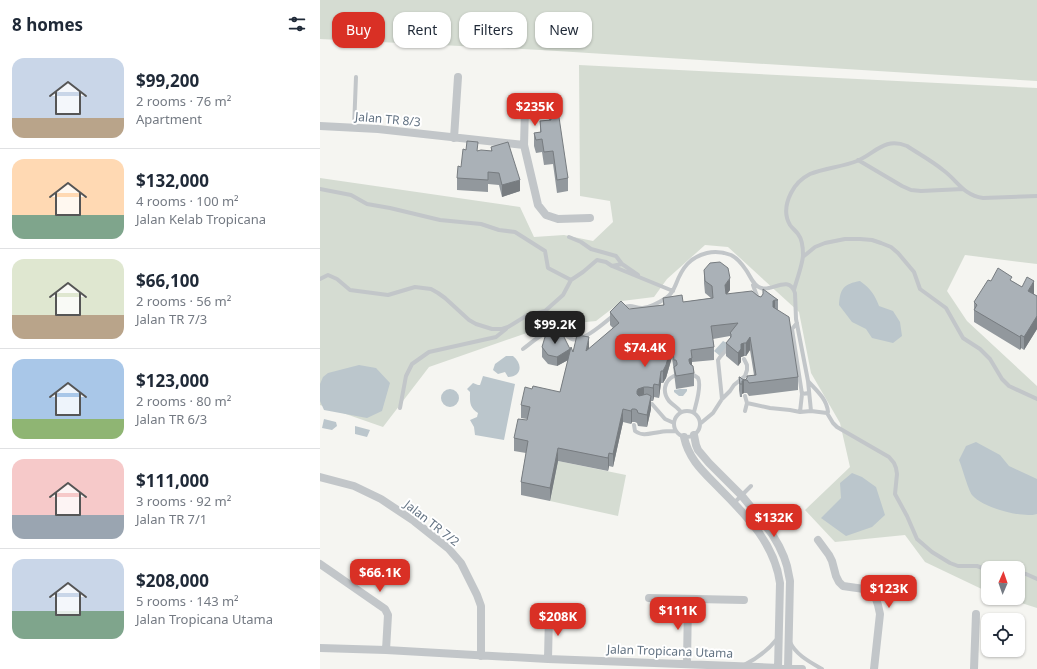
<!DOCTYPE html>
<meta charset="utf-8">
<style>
:root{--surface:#fff;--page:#f2f2f3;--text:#1f2937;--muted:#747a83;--line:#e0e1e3;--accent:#d93025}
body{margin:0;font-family:"Noto Sans",sans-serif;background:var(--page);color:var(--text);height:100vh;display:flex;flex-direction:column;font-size:15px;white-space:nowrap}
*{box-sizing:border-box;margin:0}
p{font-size:13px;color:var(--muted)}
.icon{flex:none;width:22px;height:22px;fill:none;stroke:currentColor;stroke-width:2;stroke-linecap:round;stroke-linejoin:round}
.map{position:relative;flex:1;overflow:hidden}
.drawer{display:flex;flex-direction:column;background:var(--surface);width:320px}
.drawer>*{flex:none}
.hud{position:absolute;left:12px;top:12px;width:380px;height:36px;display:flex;gap:8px}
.needle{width:26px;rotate:2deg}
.tools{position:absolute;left:661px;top:561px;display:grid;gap:8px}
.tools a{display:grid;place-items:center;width:44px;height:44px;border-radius:8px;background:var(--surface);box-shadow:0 1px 3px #0004;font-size:20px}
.price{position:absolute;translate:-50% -34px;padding:0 9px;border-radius:8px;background:var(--accent);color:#fff;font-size:13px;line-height:26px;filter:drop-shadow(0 1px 2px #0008)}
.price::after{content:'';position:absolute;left:50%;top:24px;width:12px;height:9px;margin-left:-6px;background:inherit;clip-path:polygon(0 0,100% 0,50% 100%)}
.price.current{background:#222;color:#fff}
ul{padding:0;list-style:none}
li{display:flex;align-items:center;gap:12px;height:100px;padding:0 12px}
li+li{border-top:1px solid var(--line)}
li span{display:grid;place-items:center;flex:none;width:112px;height:80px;border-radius:12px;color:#555}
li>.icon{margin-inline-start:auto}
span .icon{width:48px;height:48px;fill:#fffc;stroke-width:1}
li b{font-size:17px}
h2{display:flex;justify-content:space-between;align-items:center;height:48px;padding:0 12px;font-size:17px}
.pill{padding:0 14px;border-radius:12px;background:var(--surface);box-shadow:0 1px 3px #0004;font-size:14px;line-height:36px}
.pill.current{background:var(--accent);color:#fff}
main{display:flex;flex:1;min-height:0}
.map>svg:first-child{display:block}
.green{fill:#d5dcd2}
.water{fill:#bbc6cc}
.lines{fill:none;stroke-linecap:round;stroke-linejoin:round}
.lane{stroke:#c2c6c9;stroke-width:4}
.street{stroke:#c2c6c9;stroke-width:8}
.wall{fill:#92989d}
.shaded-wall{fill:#777c80}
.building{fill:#aab1b7;stroke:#777c80}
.labels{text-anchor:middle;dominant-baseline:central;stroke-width:4;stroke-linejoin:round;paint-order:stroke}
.street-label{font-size:12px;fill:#637383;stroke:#fff}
</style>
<main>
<section class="drawer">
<h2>8 homes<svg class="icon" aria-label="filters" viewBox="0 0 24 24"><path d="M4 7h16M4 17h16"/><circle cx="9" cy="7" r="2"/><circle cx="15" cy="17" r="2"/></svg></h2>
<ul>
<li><span style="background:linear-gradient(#c9d6e8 75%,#b9a48a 0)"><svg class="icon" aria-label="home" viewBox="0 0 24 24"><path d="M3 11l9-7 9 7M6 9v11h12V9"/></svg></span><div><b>$99,200</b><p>2 rooms · 76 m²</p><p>Apartment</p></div></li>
<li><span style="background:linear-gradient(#ffd9b3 70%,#7fa58c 0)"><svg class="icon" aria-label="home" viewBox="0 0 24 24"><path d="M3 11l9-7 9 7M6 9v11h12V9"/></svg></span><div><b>$132,000</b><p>4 rooms · 100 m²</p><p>Jalan Kelab Tropicana</p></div></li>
<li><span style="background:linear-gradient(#dfe7d0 70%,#b9a48a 0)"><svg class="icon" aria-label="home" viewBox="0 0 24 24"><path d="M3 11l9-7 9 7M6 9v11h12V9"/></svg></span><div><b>$66,100</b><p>2 rooms · 56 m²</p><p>Jalan TR 7/3</p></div></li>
<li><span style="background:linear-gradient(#a9c7e8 75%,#8fb573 0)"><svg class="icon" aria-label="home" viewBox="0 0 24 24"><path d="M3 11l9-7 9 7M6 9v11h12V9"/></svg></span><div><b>$123,000</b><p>2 rooms · 80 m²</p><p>Jalan TR 6/3</p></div></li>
<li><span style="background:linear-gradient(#f6c9c9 70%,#9aa5b1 0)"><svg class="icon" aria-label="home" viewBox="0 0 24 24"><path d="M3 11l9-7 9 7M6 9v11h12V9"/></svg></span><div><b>$111,000</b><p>3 rooms · 92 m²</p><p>Jalan TR 7/1</p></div></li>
<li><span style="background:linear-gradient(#c9d6e8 65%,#7fa58c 0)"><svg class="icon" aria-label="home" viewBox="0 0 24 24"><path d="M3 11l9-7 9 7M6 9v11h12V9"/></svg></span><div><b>$208,000</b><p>5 rooms · 143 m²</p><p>Jalan Tropicana Utama</p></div></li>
</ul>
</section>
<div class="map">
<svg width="717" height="669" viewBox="0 0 717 669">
<rect width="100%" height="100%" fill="#f5f5f1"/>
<path class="green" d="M0,0H717V81L221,50L0,39Z
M259,65L717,88V264L645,255L627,291L647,321L717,386V608L686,598H698V568H668V592L605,562L585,535L515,542L485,510L530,467L520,423L491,373L479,312L408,247L385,245L347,279L334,297L302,301L276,321L227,326L109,367L63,427L0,405V178L200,207L214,237L244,235L273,241L293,222L290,201L260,196Z
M238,461L306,475L298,516L230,501Z"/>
<path class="water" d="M540,281C550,288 555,295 559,306L573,311L580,322L582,336L573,343L552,338L546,329L532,322L519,305C520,288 524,284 540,281Z
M403,341L409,344L400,356L394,351Z
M186,356H193C203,364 202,377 188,377L185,372L178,374L173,370L175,364Z
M39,365L56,368L70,383L62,411L47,418L4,410L0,401V384L3,377L8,373Z
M163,376L195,384L184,440L155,435L154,427L150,420L157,417L158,413C149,407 150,402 150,392L147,389L153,383L158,385H160Z
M121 398a9 9 0 1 1 18 0a9 9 0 1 1-18 0Z
M360,389H367V391L363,396H359L354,392V390Z
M4,419L16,422L17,426L12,430L2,428Z
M35,426L50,430L47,437L35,434Z
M656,442L680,455L689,466L717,479V514C714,515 711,515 708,515C693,515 662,507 652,495C648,489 642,467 639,460L646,446Z
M532,473L542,477L556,487L565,515L552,527L526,536L501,518L521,498L520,483Z"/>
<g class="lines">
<path class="lane" d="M34,128L36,77
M538,160L582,186L591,190L601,191L643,189
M0,189L31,195L47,204L70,208L120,220L161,224L179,230L195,232L225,251L228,268L251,280
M249,237L261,242L271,249L296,256L302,264
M484,256L495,247L505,243L525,239H540L552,240L561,243L571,247L578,253L594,272L600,289L626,308L643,338L660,349L670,359L682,379L689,386L717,399
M292,266L302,264L318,275
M0,279L8,275L17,279L30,290L68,295L95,287L111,289L118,293L125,298L149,320L156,324L172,329H182L188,327L206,316L225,311L243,295L251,280L263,272L277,260L286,262L292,266L353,291
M433,285L438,299
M474,290C476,282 483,263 483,255C483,249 482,239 478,234C476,231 472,228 470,225C464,215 466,203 471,193C475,185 482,178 490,174C505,168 522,167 537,161C556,153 564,137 587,146C599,154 612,161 623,170C638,181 643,195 663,198L717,196
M303,308C312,303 315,309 323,308C331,307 340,302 346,298C351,295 354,289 356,284C362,268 370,257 387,253C395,251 403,252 411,255C417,258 422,264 426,270C430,275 433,286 441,288C452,292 469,274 475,293L476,319L488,381L491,411
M477,323L472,329L482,394L489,393
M203,349C214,341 229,325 244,334C249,337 252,341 258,339C269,337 285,322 294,315
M372,374C375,376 376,376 378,378C382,386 376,404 374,412
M354,376C344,381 342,392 349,401C353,405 358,408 361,412
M488,381C496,390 507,399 508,412L507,413L513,423L517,427L569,457L574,463L576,468L577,474L575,494L587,516L597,539L612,552L630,563L638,566H657L668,570
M402,399L398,360L400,357L408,348
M327,403L332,404L345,419L354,423
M427,403L450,408L470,410L480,412L491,411L507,413
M80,408L86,376L92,364L109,352L176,337L186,329
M354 424a13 13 0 1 1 26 0a13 13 0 1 1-26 0Z
M425,411L427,403L425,396
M480,412L482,394
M381,423L393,413L402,399L410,391L414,385L425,376L427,370V365L424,359
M314,425L315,431C323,437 331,433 340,432C345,431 351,431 356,431
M414,503L431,486
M698,573L706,574L717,579
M470,642C476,655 490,662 502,669
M424,665C436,659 449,649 457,639"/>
<path class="street" d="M0,126L58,129L204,145L218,205L226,215L238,219L270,218
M134,138L138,77
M204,145L205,109
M374,435L376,445L378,450L389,463L422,496L436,513L452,534L459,546L464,557L467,566L470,581L468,668
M364,437C369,461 386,474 402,491C428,517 455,545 460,583L458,668
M0,477L34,486L61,499L94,521L128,548L141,563L157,595L161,606V656
M498,540L509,555L512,561L516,576L519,582L523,586L544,589L550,591L555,596L558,605L560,614L554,669
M0,564L65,609L68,615L66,650
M329,598L424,600
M0,648L66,650L228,659L414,666L482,669
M228,659L229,614
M367,664L368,599
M654,669L656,614"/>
</g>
<path class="wall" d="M228,98L248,178V191L237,193L233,164L224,165L222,152L216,153L214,146V133L220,132V121L229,120L228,111Z
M171,147L200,191L182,197L179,185L168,184V192L137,190V178L158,151H171Z
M384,270L410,290L407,294L441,297L443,295V290L458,300V310L478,377V390L429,396L427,393H424L422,394V397H420L419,390V377L425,380L434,375L430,350L426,356H424L421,357V362L418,366L406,356V343L410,338V336L393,339L394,347V360L372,362V365L374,373V386L356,389L352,357L346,378L343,383H341L339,398L334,397L333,401H331V409L327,427L318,426L317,423L315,422H312L311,424L303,422L293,467L289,466L288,471L238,461L230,501L201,495V482L206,453L194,451V438L207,420V419L201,418V405L212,389L240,392L248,360L237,366L228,364L222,357V347L250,349L253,352L269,349L293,328L290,325V312L343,305V298L363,302L391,298L385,293L384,283Z
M671,281H692L717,296V329L704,350L701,348L700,350L654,322V302Z"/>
<path class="shaded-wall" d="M200,180V191L182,197V185Z
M410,278V290L405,297V285Z
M714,281V294L708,304V291Z
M455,300V313L453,314V301Z
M717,316V329L704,350V337Z
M701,335V348L700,350V337Z
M269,337V350L266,351Z
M430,337V350L426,356V343Z
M424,343V356L421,357V362L418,366V353L421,344Z
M352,344V357L346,378L343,383V371Z
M250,349V359L237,366V357Z
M372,358V371L369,361V359Z
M341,371V383L339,398V385Z
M424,380V393L422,394V397V381Z
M334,384V397L333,401V388Z
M324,387V400L318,402L317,391L318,389Z
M331,396V409L327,427V415Z
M303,409V422L293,467V454Z
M312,409V422L311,424V411Z
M238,448V461L230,501V488Z
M289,453V466L288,471V458Z"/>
<path class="building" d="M236,97L248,178L237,180L233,151L224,152L222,139L216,140L214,133L221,132L220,121L231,120L228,98Z
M147,141L158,142L157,151L161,150L172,151L171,147L188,142L200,180L182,185L179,173L168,172V180L137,178L138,166L141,167L143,149L146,150Z
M400,262L408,268L410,278L405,285L406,294L432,291L438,296L441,297L443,294V289L458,300H455L453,301V307L469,317L478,377L429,383L427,380H424L422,381V384H420L419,377H420L422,379L425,380L427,378V376L436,375L430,337L426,343H424L421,344V349L418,353L406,343L411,337V334L410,333L418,323L391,326L394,347L371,350L372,358L369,359V361L370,364L373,366L374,373L356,376L354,367L357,365V363L356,360H354L352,344L346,365L343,371H341L339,385L334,384L333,388L328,387H324L318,389L317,391V394L319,396L327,394L331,396L327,415L318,413L317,410L315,409H312L311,411L303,409L293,454L289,453L288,458L238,448L230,488L201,482L208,441L194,438L198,419L207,420L210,407L201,405L205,387L212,389L213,386L240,392L251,347L253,352L257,335L269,337L266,351L299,323L290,312L301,301L309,309L344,305L343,298L362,295L363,302L393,298L392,286L385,281L384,270L390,263Z
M678,268L692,277L690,280L702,287L707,277L714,281L708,291L717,296V316L704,337L701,335L700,337L654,310L657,305L654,302L668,280L671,281Z
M233,333L243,335L250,349L237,357L228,355L222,347L225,337Z"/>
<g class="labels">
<g class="street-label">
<text transform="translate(68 119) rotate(5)">Jalan TR 8/3</text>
<text transform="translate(112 523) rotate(38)">Jalan TR 7/2</text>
<text transform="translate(350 651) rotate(2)">Jalan Tropicana Utama</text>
</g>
</g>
</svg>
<div class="tools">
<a><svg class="needle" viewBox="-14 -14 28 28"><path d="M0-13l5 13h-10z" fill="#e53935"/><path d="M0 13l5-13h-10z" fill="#747a83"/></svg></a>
<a><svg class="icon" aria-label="locate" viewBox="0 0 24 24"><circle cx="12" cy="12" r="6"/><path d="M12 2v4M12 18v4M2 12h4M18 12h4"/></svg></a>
</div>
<b class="price" style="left:215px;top:127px">$235K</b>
<b class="price current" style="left:235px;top:345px">$99.2K</b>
<b class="price" style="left:325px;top:368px">$74.4K</b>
<b class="price" style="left:454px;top:538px">$132K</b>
<b class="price" style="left:60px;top:593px">$66.1K</b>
<b class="price" style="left:569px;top:609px">$123K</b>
<b class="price" style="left:358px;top:631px">$111K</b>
<b class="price" style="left:238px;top:637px">$208K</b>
<div class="hud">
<a class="pill current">Buy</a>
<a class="pill">Rent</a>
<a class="pill">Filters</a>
<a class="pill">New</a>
</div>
</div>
</main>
